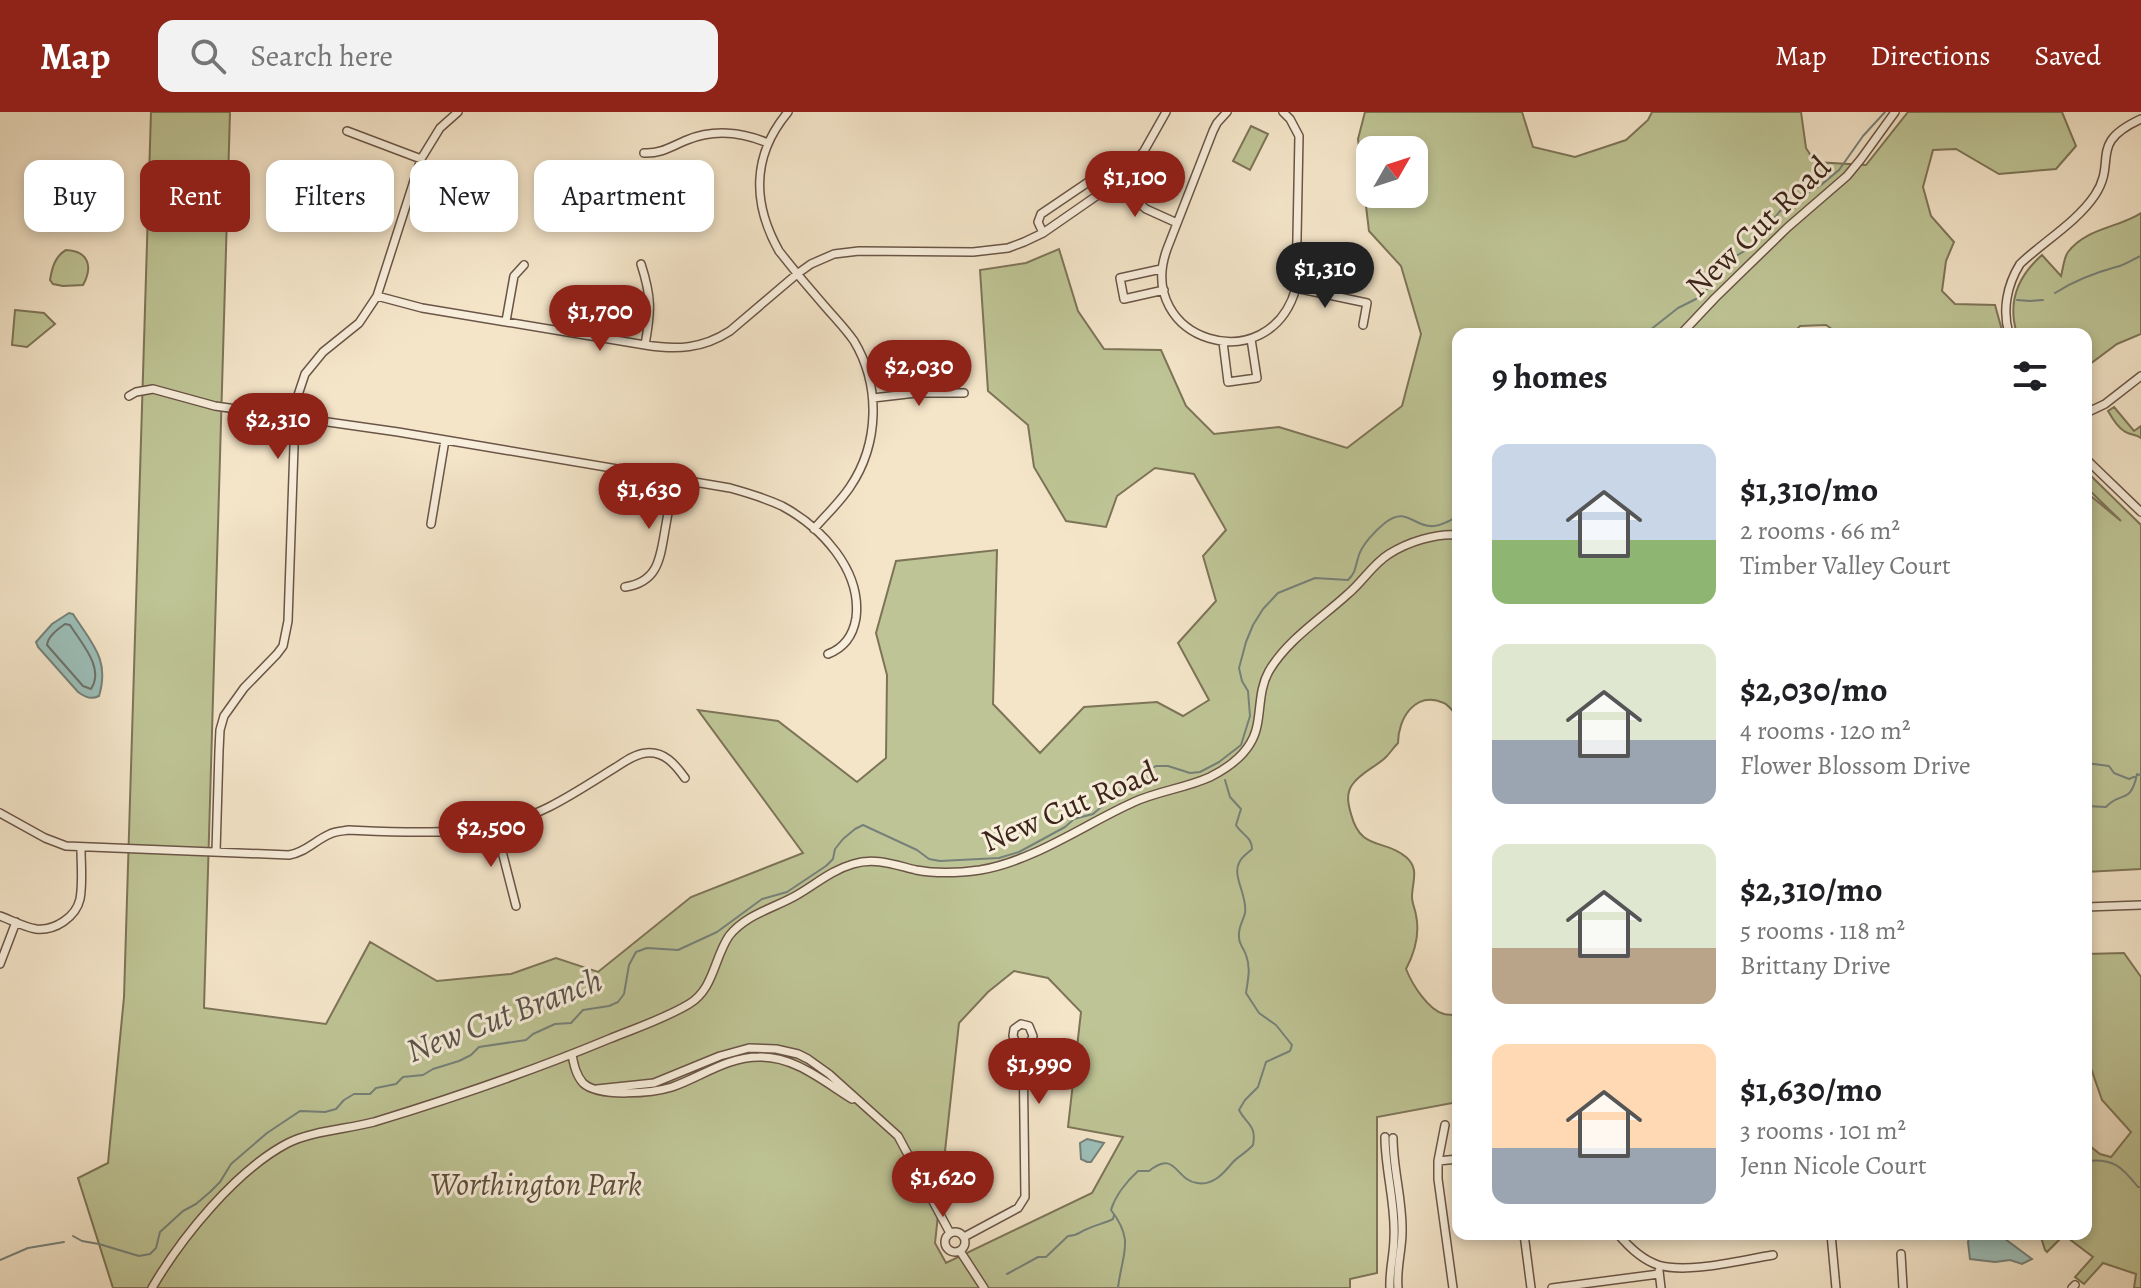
<!DOCTYPE html>
<meta charset="utf-8">
<style>
:root{--surface:#fff;--page:#f2f2f2;--text:#202124;--muted:#757577;--accent:#8f2418}
body{margin:0;font-family:Alegreya,serif;background:var(--page);color:var(--text);height:100vh;display:flex;flex-direction:column;font-size:30px;white-space:nowrap}
*{box-sizing:border-box;margin:0}
p{font-size:26px;color:var(--muted)}
.icon{flex:none;width:44px;height:44px;fill:none;stroke:currentColor;stroke-width:2;stroke-linecap:round;stroke-linejoin:round}
.map{position:relative;flex:1;overflow:hidden}
.sheet{position:absolute;left:1452px;top:216px;width:640px;height:912px;display:flex;flex-direction:column;background:var(--surface);border-radius:16px;box-shadow:0 4px 12px #0003}
.sheet>*{flex:none}
.guide{position:absolute;left:24px;top:48px;width:760px;height:72px;display:flex;gap:16px}
.needle{width:52px;rotate:51deg}
.buttons{position:absolute;left:1356px;top:24px;display:grid;gap:16px}
.buttons a{display:grid;place-items:center;width:72px;height:72px;border-radius:16px;background:var(--surface);box-shadow:0 4px 12px #0003;font-size:40px}
.price{position:absolute;translate:-50% -68px;padding:0 18px;border-radius:28px;background:var(--accent);color:#fff;font-size:26px;line-height:52px;filter:drop-shadow(0 2px 4px #0008)}
.price::after{content:'';position:absolute;left:50%;top:48px;width:24px;height:18px;margin-left:-12px;background:inherit;clip-path:polygon(0 0,100% 0,50% 100%)}
.price.selected{background:#222;color:#fff}
ul{padding:0;list-style:none}
li{display:flex;align-items:center;gap:24px;height:200px;padding:0 40px}
li span{display:grid;place-items:center;flex:none;width:224px;height:160px;border-radius:16px;color:#555}
li>.icon{margin-inline-start:auto}
span .icon{width:96px;height:96px;fill:#fffc;stroke-width:1}
li b{font-size:34px}
h2{display:flex;justify-content:space-between;align-items:center;height:96px;padding:0 40px;font-size:34px}
.pill{padding:0 28px;border-radius:16px;background:var(--surface);box-shadow:0 4px 12px #0003;font-size:28px;line-height:72px}
.pill.selected{background:var(--accent);color:#fff}
header{display:flex;align-items:center;gap:48px;box-sizing:border-box;height:112px;padding:0 40px;background:var(--accent);color:#fff}
header strong{font-size:38px}
nav{display:flex;gap:44px;margin-inline-start:auto;font-size:28px}
.search{width:560px;height:72px;background:var(--page);display:flex;align-items:center;gap:20px;box-sizing:border-box;padding:0 28px;border-radius:16px;color:var(--muted);font-size:30px}
.map>svg:first-child{display:block}
.green{fill:#bec495;stroke:#7d7458;stroke-width:2;fill-rule:evenodd}
.water{fill:#9cbfb9;stroke:#768179;stroke-width:2}
.lines{fill:none;stroke-linecap:round;stroke-linejoin:round}
.shore{stroke:#6c726a;stroke-width:2}
.stream{stroke:#768179;stroke-width:2}
.minor-casing{stroke:#6a5546;stroke-width:10}
.minor{stroke:#f8eedc;stroke-width:7}
.labels{text-anchor:middle;dominant-baseline:central;stroke-width:6;stroke-linejoin:round;paint-order:stroke}
.street-label{font-size:32px;fill:#3c251a;stroke:#f8eedc}
.park-label{font-size:32px;font-style:italic;fill:#5c4d39;stroke:#f8eedc}
.water-label{font-size:34px;font-style:italic;fill:#59534a;stroke:#f8eedc}
</style>
<header>
<strong>Map</strong>
<div class="search"><svg class="icon" aria-label="search" viewBox="0 0 24 24"><circle cx="10" cy="10" r="6"/><path d="M15 15l6 6"/></svg>Search here</div>
<nav><a>Map</a><a>Directions</a><a>Saved</a></nav>
</header>
<div class="map">
<svg width="2141" height="1176" viewBox="0 0 2141 1176">
<rect width="100%" height="100%" fill="#f4e5c9"/>
<filter id="stains"><feTurbulence type="fractalNoise" baseFrequency=".0025" numOctaves="4"/><feColorMatrix values="0 0 0 0 .2 0 0 0 0 .09 0 0 0 0 .02 0 0 0 .5 -.17"/></filter>
<radialGradient id="worn" r=".72"><stop offset=".6" stop-color="#630" stop-opacity="0"/><stop offset="1" stop-color="#630" stop-opacity=".3"/></radialGradient>
<path class="green" d="M151,0H230L204,896L326,912L370,830L437,869L511,862L556,846L598,860L691,785L803,741L698,598L778,609L857,670L886,646L887,563L876,521L896,449L997,438L993,592L1040,641L1084,595L1157,590L1183,604L1209,588L1178,531L1216,489L1203,444L1226,418L1194,362L1155,356L1117,384L1106,415L1066,409L1034,355L1028,313L988,279L980,158L1026,151L1059,137L1078,199L1104,237L1161,238L1186,294L1214,322L1279,315L1347,336L1402,294L1421,222L1401,154L1369,119L1358,27L1365,0H1522L1533,35L1575,45L1626,28L1648,8L1652,0H1801L1806,36L1815,50L1866,53L1908,0H2062L2076,34L2056,57L1999,62L1956,37L1933,38L1923,75L1931,104L1954,130L1946,149L1942,179L1955,192L1995,193L2003,222H1839L1826,213L1800,214L1792,222H1458V605C1454,601 1449,593 1444,591C1415,578 1398,607 1398,631C1394,635 1390,641 1386,645C1376,655 1361,660 1352,673C1346,682 1348,692 1351,702C1361,740 1384,726 1406,745C1420,757 1412,770 1412,785C1412,791 1415,797 1416,803C1420,822 1415,840 1406,857C1412,872 1428,898 1444,902C1449,903 1453,903 1458,903V990L1377,1005V1161L1350,1167V1176H113L78,1066L108,1051L124,885ZM1370,38H1414V82H1370ZM1014,859L1048,866L1081,900L1068,1015L1123,1025L1092,1081L946,1151L935,1131L959,911L988,880Z
M1251,14L1268,22L1250,58L1233,49Z
M2141,101V222L2117,232L2086,255V222H2017C2007,190 2018,164 2042,143L2061,164C2063,157 2064,145 2068,140C2086,116 2118,116 2141,101Z
M66,138C89,139 93,155 83,173L63,174L53,172L50,168C52,156 55,144 66,138Z
M15,198L44,201L55,212L27,235L12,233Z
M2114,295L2134,319L2141,314V326C2136,322 2129,323 2124,319C2117,315 2112,306 2108,299Z
M2086,359L2141,413V757L2086,760V380L2121,409L2086,375Z
M2124,841L2141,865V1176H2134L2136,1162L2103,1151L2084,1172L2075,1165L2093,1145L2064,1123L2047,1140L2045,1138L2040,1122H2086V1031L2100,1042L2111,1045L2131,1020L2102,988L2086,942V842Z"/>
<path class="water" d="M69,501L73,502C92,532 110,547 99,584C91,588 85,585 78,580L38,535L36,530L52,512Z
M1087,1027L1104,1031L1091,1050H1087L1081,1047L1080,1031Z
M1970,1122L2001,1124L2032,1147L2022,1152L2010,1148L1995,1150L1970,1147L1968,1130Z"/>
<g class="lines">
<path class="shore" d="M65,512L70,513C81,531 105,556 91,577L83,574L47,533C48,524 58,517 65,512Z"/>
<path class="stream" d="M2055,181C2075,168 2094,161 2116,155C2125,153 2133,147 2141,144
M2017,188L2030,189L2043,188
M1645,222L1678,196L1696,187L1707,177L1714,162L1722,152L1748,137L1781,98L1821,73L1839,58L1863,24L1885,0
M2086,651L2109,654L2114,661L2129,667L2141,662
M2086,694L2106,695C2120,679 2131,693 2137,662
M2086,1049C2114,1046 2122,1055 2138,1075H2141
M73,1124L82,1129L99,1132L139,1144L150,1142L156,1136L160,1120L183,1099L196,1092L210,1080L220,1070L231,1052L267,1021L300,999L325,1000L336,997L344,988L354,982H370L376,976L396,972L403,965L423,963L433,957L459,949L471,943L479,935L526,928L533,922L555,912L571,911L583,898L609,894L618,890L624,882L629,853L636,840L647,836L678,838L717,820L762,787L787,780L826,754L833,747L835,737L843,727L855,717L863,713L917,738L929,747L940,749L999,746L1019,740L1065,715L1074,707L1093,702L1121,678L1137,670L1146,660L1156,654H1168L1190,661L1200,660L1219,650L1241,633L1250,604L1248,579L1242,569L1239,556L1246,530L1253,513L1263,497L1278,481L1315,466L1348,468C1356,460 1355,456 1358,446C1361,433 1376,418 1386,410C1407,394 1414,416 1434,414C1443,413 1451,408 1458,404
M0,1148L28,1136L64,1130
M1007,1162L1038,1145H1046L1068,1124C1078,1124 1079,1120 1087,1117C1096,1113 1105,1111 1113,1107L1114,1103
M1118,1176C1122,1141 1135,1129 1111,1098C1115,1084 1127,1069 1138,1059H1149C1176,1037 1175,1068 1197,1071C1213,1074 1224,1061 1233,1050C1239,1044 1247,1040 1253,1033C1257,1013 1246,1012 1239,998L1245,988L1258,975L1266,950L1290,939L1292,933L1276,913L1259,901L1246,881C1248,867 1251,856 1246,843C1244,836 1239,833 1239,825C1238,815 1243,810 1245,801C1248,785 1232,764 1239,751C1241,745 1248,741 1252,737C1252,725 1242,723 1236,713L1241,697L1230,685L1225,668"/>
<g class="minor-casing">
<path id="minor" d="M788,0C752,43 752,91 779,139C793,157 807,174 822,191C833,204 845,216 854,229C881,274 879,332 850,375C840,390 826,403 814,417
M1227,0L1217,11L1213,19L1167,137C1134,228 1269,271 1296,176L1299,24L1290,7L1283,0
M347,19L421,47
M644,41C661,42 672,34 687,28C713,17 742,20 768,31
M1043,121L1038,110L1041,102L1103,60L1107,59L1133,86L1146,97L1177,111
M641,152C652,186 651,199 645,233
M1161,157L1120,166L1124,187L1164,178
M1296,176L1367,191L1363,213
M377,184L422,196L645,233C677,238 702,237 730,219L797,162L811,152L834,142L859,139L973,140L1008,136L1024,130L1043,121L1118,69L1144,39L1166,0
M506,209L514,164L524,153
M1681,222L1715,186L1788,115L1847,64L1861,47L1895,0
M2009,222C2002,198 2007,173 2020,152C2043,130 2077,110 2095,83C2118,48 2087,32 2141,7
M1223,230L1228,270L1257,266L1251,227
M129,284L136,280L153,277L215,294L398,320L730,376C748,381 765,386 782,394C821,415 862,458 856,506C853,524 844,536 828,542
M873,286L916,281H964
M2086,301L2105,292L2141,264
M2086,347L2141,400
M431,412L445,328
M625,475C658,470 660,447 665,418C668,401 671,384 674,367
M0,701L45,726L66,734L289,743C306,740 314,729 330,722C336,719 343,719 349,718C416,721 488,726 549,695C571,684 592,670 613,657C623,651 634,642 646,641C664,639 675,652 685,666
M495,712L516,794
M216,740L219,639L220,618L224,604L244,576L277,542L283,534L288,509L295,305L296,289L305,262L323,240L359,211L377,184L421,47L440,16L458,0
M2086,795L2141,793
M0,804C11,808 24,815 36,817C55,819 76,805 80,787C83,771 81,752 81,736
M0,852L16,810
M572,943C574,953 576,963 583,971C599,986 653,981 672,975C701,965 727,945 759,945C794,944 823,969 852,987
M597,977L654,971L720,944L749,936L776,937L798,942L808,947L829,962L898,1024L950,1121
M1445,1013L1438,1049V1067L1453,1176
M1385,1025C1385,1059 1396,1092 1394,1126C1394,1143 1389,1159 1390,1176
M1393,1026C1393,1058 1403,1089 1402,1120C1402,1139 1396,1157 1398,1176
M1438,1049L1458,1047
M945 1130a10 10 0 1 1 20 0a10 10 0 1 1-20 0Z
M1524,1122L1531,1176
M1618,1122C1628,1134 1643,1148 1658,1153C1688,1162 1741,1148 1773,1143
M1831,1122L1836,1176
M964,1125L1018,1096L1025,1085L1023,933L1031,929L1033,924L1029,914L1021,912L1014,917L1013,924L1016,931L1023,933
M960,1139L984,1176
M1901,1142L1903,1176
M1659,1159L1661,1176
M152,1176C181,1126 236,1058 288,1031C311,1019 348,1017 374,1010C453,986 532,959 609,927C636,916 664,907 689,892C714,877 714,846 729,824C746,802 775,796 797,783C816,772 832,758 853,752C875,745 895,753 916,758C937,762 959,761 980,758C1034,749 1085,712 1134,690C1158,679 1186,676 1210,665C1232,654 1252,639 1257,614C1261,595 1259,577 1269,559C1288,527 1322,506 1349,481C1363,469 1373,452 1389,442C1408,430 1436,421 1458,423
M1552,1176L1659,1162
M2072,1176L2075,1173"/>
</g>
<use href="#minor" class="minor"/>
</g>
<g class="labels">
<g class="street-label">
<text transform="translate(1758 114) rotate(-44)">New Cut Road</text>
<text transform="translate(1069 694) rotate(-23)">New Cut Road</text>
</g>
<g class="park-label">
<text x="536" y="1072">Worthington Park</text>
</g>
<g class="water-label">
<text transform="translate(504 903) rotate(-21)">New Cut Branch</text>
</g>
</g>
<rect width="100%" height="100%" filter="url(#stains)"/>
<rect width="100%" height="100%" fill="url(#worn)"/>
</svg>
<div class="buttons">
<a><svg class="needle" viewBox="-14 -14 28 28"><path d="M0-13l5 13h-10z" fill="#e53935"/><path d="M0 13l5-13h-10z" fill="#757577"/></svg></a>
</div>
<b class="price" style="left:1135px;top:107px">$1,100</b>
<b class="price selected" style="left:1325px;top:198px">$1,310</b>
<b class="price" style="left:600px;top:241px">$1,700</b>
<b class="price" style="left:919px;top:296px">$2,030</b>
<b class="price" style="left:278px;top:349px">$2,310</b>
<b class="price" style="left:649px;top:419px">$1,630</b>
<b class="price" style="left:491px;top:757px">$2,500</b>
<b class="price" style="left:1039px;top:994px">$1,990</b>
<b class="price" style="left:943px;top:1107px">$1,620</b>
<div class="guide">
<a class="pill">Buy</a>
<a class="pill selected">Rent</a>
<a class="pill">Filters</a>
<a class="pill">New</a>
<a class="pill">Apartment</a>
</div>
<section class="sheet">
<h2>9 homes<svg class="icon" aria-label="filters" viewBox="0 0 24 24"><path d="M4 7h16M4 17h16"/><circle cx="9" cy="7" r="2"/><circle cx="15" cy="17" r="2"/></svg></h2>
<ul>
<li><span style="background:linear-gradient(#c9d6e8 60%,#8fb573 0)"><svg class="icon" aria-label="home" viewBox="0 0 24 24"><path d="M3 11l9-7 9 7M6 9v11h12V9"/></svg></span><div><b>$1,310/mo</b><p>2 rooms · 66 m²</p><p>Timber Valley Court</p></div></li>
<li><span style="background:linear-gradient(#dfe7d0 60%,#9aa5b1 0)"><svg class="icon" aria-label="home" viewBox="0 0 24 24"><path d="M3 11l9-7 9 7M6 9v11h12V9"/></svg></span><div><b>$2,030/mo</b><p>4 rooms · 120 m²</p><p>Flower Blossom Drive</p></div></li>
<li><span style="background:linear-gradient(#dfe7d0 65%,#b9a48a 0)"><svg class="icon" aria-label="home" viewBox="0 0 24 24"><path d="M3 11l9-7 9 7M6 9v11h12V9"/></svg></span><div><b>$2,310/mo</b><p>5 rooms · 118 m²</p><p>Brittany Drive</p></div></li>
<li><span style="background:linear-gradient(#ffd9b3 65%,#9aa5b1 0)"><svg class="icon" aria-label="home" viewBox="0 0 24 24"><path d="M3 11l9-7 9 7M6 9v11h12V9"/></svg></span><div><b>$1,630/mo</b><p>3 rooms · 101 m²</p><p>Jenn Nicole Court</p></div></li>
</ul>
</section>
</div>
